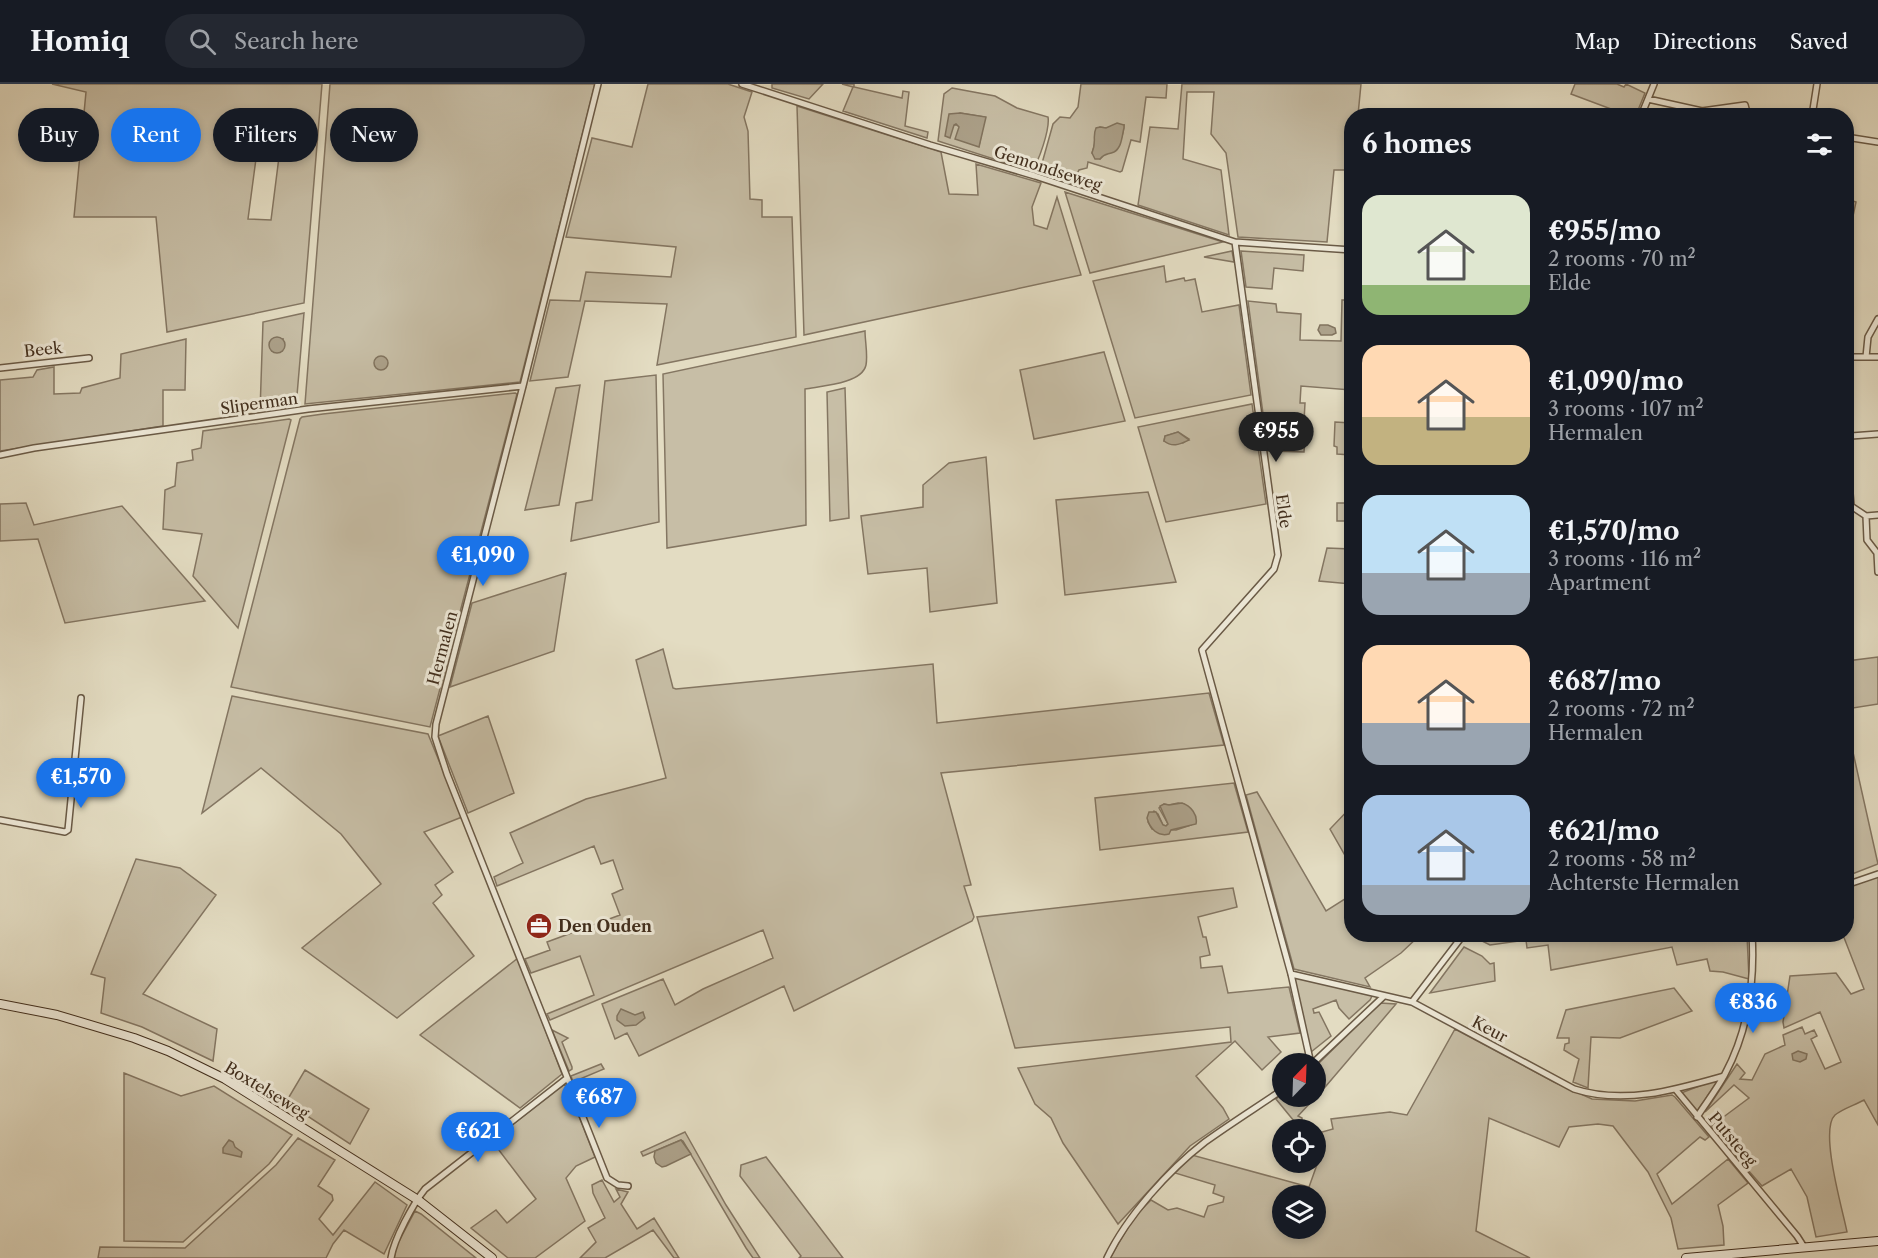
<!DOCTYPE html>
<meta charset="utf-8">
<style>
:root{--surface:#171b24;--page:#242831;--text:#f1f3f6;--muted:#9ea1a6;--line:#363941;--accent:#1a73e8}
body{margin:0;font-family:"Libre Caslon Text",serif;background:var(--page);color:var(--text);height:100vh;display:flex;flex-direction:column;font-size:22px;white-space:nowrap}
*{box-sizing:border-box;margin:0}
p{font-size:20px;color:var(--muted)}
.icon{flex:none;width:33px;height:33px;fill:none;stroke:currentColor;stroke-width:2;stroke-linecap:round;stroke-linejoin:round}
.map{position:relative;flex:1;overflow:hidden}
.side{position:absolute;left:1344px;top:24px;width:510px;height:834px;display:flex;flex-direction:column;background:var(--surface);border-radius:24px;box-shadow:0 3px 9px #0003}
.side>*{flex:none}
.guide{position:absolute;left:18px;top:24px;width:570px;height:54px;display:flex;gap:12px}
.needle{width:39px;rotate:23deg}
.controls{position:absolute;left:1272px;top:969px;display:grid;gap:12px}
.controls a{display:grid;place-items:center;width:54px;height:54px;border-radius:50%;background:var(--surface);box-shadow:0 3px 9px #0003;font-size:30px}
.price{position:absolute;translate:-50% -51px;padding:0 14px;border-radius:21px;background:var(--accent);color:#fff;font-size:20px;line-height:39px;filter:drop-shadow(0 2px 3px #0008)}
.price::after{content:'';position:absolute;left:50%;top:36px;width:18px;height:14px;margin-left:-9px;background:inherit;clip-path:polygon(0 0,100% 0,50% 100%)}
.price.on{background:#222;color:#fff}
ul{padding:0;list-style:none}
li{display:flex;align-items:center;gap:18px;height:150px;padding:0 18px}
li span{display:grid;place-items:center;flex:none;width:168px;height:120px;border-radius:18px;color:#555}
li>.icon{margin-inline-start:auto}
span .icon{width:72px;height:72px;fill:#fffc;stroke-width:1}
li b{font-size:26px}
h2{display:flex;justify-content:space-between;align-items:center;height:72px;padding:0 18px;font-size:26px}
.chip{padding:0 21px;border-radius:27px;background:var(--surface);box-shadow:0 3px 9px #0003;font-size:21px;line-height:54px}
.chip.on{background:var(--accent);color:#fff}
header{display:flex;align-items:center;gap:36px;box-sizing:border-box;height:84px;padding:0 30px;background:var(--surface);border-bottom:2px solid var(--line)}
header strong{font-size:28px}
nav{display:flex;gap:33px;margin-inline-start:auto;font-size:21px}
.search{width:420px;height:54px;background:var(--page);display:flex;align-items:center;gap:15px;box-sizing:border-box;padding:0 21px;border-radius:33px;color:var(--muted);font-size:22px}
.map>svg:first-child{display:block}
.green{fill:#c7bea6;stroke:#847662;stroke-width:1.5;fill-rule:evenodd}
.water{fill:#aca18a;stroke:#81735e;stroke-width:1.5}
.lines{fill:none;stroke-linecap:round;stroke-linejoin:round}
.street-casing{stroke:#6a5a46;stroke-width:8}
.secondary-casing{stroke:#412e1d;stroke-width:10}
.street{stroke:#ede8d7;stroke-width:5}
.secondary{stroke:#ede8d7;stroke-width:8}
.labels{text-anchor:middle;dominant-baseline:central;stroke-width:6;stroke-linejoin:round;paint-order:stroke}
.street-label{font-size:16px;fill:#412e1d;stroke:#ede8d7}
.poi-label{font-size:16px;font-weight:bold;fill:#412e1d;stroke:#ede8d7;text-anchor:start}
</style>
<header>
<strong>Homiq</strong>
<div class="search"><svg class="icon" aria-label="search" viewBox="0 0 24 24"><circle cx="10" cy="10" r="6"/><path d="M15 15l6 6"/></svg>Search here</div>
<nav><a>Map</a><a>Directions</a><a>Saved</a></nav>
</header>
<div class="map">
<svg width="1878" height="1174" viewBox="0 0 1878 1174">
<rect width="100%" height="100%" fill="#e3dcc2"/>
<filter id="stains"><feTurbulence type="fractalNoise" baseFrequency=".00333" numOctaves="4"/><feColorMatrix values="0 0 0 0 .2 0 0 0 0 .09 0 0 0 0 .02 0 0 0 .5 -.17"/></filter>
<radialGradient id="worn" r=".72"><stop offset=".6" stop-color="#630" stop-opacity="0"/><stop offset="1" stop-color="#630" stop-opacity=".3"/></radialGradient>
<path class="green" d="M52,0H322L304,219L167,248L156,133H74L86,8ZM259,52L281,57L271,136L248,135Z
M330,0H595L520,298L305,320Z
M648,0H728L752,8L744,33L748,47L750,115L762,116V133H792L796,253L657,281L667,220L585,217L568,293L530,297L550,216L580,217L586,188L671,193L676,163L566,153L592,54L632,63Z
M772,0H823L809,15L772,4Z
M842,0H854V3L902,14L903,7L909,8L905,42L928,48L927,54L843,27L853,3Z
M1081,0H1167L1166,14L1146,13L1140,58L1131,56L1122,87L1120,88L1088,78L1087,84L1079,86L1072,100L1039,90L1053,40L1060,33L1070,34L1078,23ZM1124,41C1123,55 1118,67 1104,70L1100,75L1092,69L1100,43L1106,44Z
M1182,0H1361L1358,31L1352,32L1351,117H1345L1347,86H1334L1327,158L1238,153L1226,69L1211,50L1214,8H1187L1183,75L1221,86L1229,151L1138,121L1150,43L1178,45Z
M1575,0H1617L1624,3L1626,0L1645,9L1636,31H1627L1571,10Z
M952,4L995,12L1017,24L1048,33C1050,44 1039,79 1031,87L938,57L944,10ZM960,29L985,33L979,62L958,41H954Z
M797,22L941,68L949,110L978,111L976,80L1041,99L1032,123L1034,141L1047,145L1057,113L1081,191L804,251Z
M1065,108L1223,158L1090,189Z
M1847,115L1856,118L1847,160L1846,115Z
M1232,167L1234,178L1204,173Z
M1241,167L1304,171L1303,187L1274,184L1272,205L1246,203Z
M1164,182L1166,198L1184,194L1185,197L1195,195L1202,228L1239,221L1251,311L1135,334L1093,197Z
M1342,216H1351V306L1301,302L1300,319H1305L1304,337L1297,338L1296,352L1305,353L1304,368L1268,367L1248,217L1276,220L1277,228L1301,230L1300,256L1341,257Z
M304,229L296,323L260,328L263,238ZM283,255L282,267H272V257Z
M865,247C865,257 868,271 866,281C862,300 820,302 805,305L806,441L667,464L663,290Z
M186,255L185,306H163V342L0,367V296L33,293L37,286L54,283V310L80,309L82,304L120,294L121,270Z
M1104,268L1125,337L1034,355L1020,286Z
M656,291L659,438L571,457L576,419L592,416L605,297Z
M580,301L559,421L525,426L556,304Z
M845,304L849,434L830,437L827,308Z
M515,309L517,310L430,643L231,603L300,335L302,333L323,330Z
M1252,320L1266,420L1166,438L1138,343ZM1178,348L1189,355L1183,359L1164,357L1165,352Z
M289,335L291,336L238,544L193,492L202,450L163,445L165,406L175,402L177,379L193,376L192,366L201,364L203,347Z
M1335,338L1351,339V371L1337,370V363L1334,362Z
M986,373L997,519L930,528L927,484L868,490L861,432L923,423V401L949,379Z
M1148,408L1176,498L1065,511L1056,416Z
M26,419L34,441L122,422L205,517L65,539L38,455L0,457V420Z
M1337,419H1351V437H1337Z
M1327,464L1351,465V500L1319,497Z
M566,489L554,567L450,603L472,519Z
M663,565L673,604L676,605L933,580L937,639L1209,609L1224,661L941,689L971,801L964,802L974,833L972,837L794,927L784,902L639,972L627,949L615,955L602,920L663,895L675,921L703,905L773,874L763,846L550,936L547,930L594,911L580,872L531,889L525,875L550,866L547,858L620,831L612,810L623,805L613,776L601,780L594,762L497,802L494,793L523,779L510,749L586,715L666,694L636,576Z
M1878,573V620L1853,624L1851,613L1847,614V577Z
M232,612L428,650L462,733L424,748L453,788L435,801L442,811L433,819L474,872L397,934L302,864L381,800L341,750L261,684L202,729Z
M488,632L514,709L468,729L438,652Z
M1846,637L1878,780L1847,792H1846Z
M1234,699L1248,748L1100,766L1095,714ZM1178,719L1184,720L1191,741L1176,746L1152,745L1148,738L1154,727L1158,730L1163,741L1166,742L1168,740L1159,724L1164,720L1169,721Z
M1257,708L1326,827L1351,811L1352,850L1419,852L1401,869L1365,894L1370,903L1294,885L1246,711Z
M1351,723V782L1330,745Z
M136,775L180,784L216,811L143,910L217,945L213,977L142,943L101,929L105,894L91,890Z
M1878,791V1041L1864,1016C1855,1021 1842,1025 1835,1031C1819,1046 1843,1127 1847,1148L1816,1153L1807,1113L1791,1085L1762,1102L1710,1043L1749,1014L1734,1001L1705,1028L1737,980L1745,989L1740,995L1752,996L1765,970L1785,961L1783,951L1802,943L1805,950L1814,946L1817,952L1811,955L1825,985L1841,978L1820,928L1784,944L1783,938L1790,892L1836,889L1851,910L1864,905L1843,851L1846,850L1847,802Z
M1233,804L1237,823L1198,833L1203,853H1206L1210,871L1200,873L1201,884L1222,882L1228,909L1289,903L1300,949L1268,953L1281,968L1262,986L1235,957L1196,992L1223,1024L1229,1035L1190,1062L1118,1140L1063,1059L1051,1034L1035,1020L1018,984L1231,958L1230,943L1015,964L977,833Z
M1474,850L1747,851L1749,895L1723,888L1710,887L1707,875L1677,881L1672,863L1551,886L1548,861L1527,864L1526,856L1490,861L1472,852Z
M1464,863L1482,872L1490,880L1494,879L1495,897L1430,909Z
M518,874L562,990L520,1024L420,951Z
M1295,893L1373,910L1370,916L1349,935L1339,924L1336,916L1313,925L1314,929L1319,928L1331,952L1311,968L1294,897Z
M1674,904L1692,927L1620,954L1591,953L1588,1004L1573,998L1579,975L1564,966L1565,960L1569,959V954H1557L1566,926Z
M1380,919L1396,920L1326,1002L1298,1032L1302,1034V1038L1294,1037L1276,1015L1282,1010V1012H1316V982Z
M1455,945L1554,998L1592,1015L1635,1017L1672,1011L1675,1013L1709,1053L1705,1056L1700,1053L1657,1090L1672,1120L1728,1075L1748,1099L1718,1121L1723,1142L1724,1161L1678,1165L1671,1134L1648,1088L1613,1042L1598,1040L1569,1043L1559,1063L1489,1034L1476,1147L1530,1174H1110L1134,1133L1151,1116L1168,1126L1177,1124L1204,1133L1208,1122L1223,1118L1224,1113L1213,1109L1215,1101L1175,1089L1192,1071L1309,1103L1324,1061L1322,1048L1333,1045L1331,1035L1390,1028L1407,1031ZM1282,1112H1316V1144H1282Z
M552,946L568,954L562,958L572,983V985L569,987Z
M601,980L604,985L573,998L571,992Z
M305,986L369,1025L350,1060L286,1018Z
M124,989L181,1012L214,1002L292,1051L269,1080L183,1158L124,1157Z
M1720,994L1697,1027L1681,1009Z
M563,1001L567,1002L595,1073L576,1082L566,1094L585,1137L535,1174H508L471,1144L496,1126L507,1139L536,1115L492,1057Z
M685,1048L726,1121L760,1174H753L746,1164L683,1057L681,1056L643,1072L641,1068Z
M298,1054L335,1076L318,1102L332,1111L333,1116L319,1135L333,1151L375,1098L407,1121L384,1170L344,1146L333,1160L326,1174H98L100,1163L185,1164L276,1081Z
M766,1073L843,1174H799L801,1172L740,1092L741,1081Z
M602,1096L614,1118L620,1113L616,1105L628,1108L621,1120L637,1145L654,1134L679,1174H674L653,1146L605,1174H580L596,1158L588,1144L605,1134L593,1109L592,1101Z
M415,1127L421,1130L476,1174H394L397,1161Z"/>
<path class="water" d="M960,29L986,33L979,63L955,55L959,43L956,40L954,41L950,54L945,52L949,30Z
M1117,39L1124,41V44C1122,51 1122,64 1114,68C1107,71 1105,69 1100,75H1095L1092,69C1097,57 1092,53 1096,44L1100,43L1106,44Z
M1320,241H1328L1335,244L1336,249L1332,251H1321L1318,246Z
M269 261a8 8 0 1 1 16 0a8 8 0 1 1-16 0Z
M374 279a7 7 0 1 1 14 0a7 7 0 1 1-14 0Z
M1178,348L1189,356C1180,360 1173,364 1164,357L1165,352Z
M1182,719C1191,722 1198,731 1196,740L1171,746L1169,750C1158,753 1150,745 1147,734L1149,728H1156L1163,741L1166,742L1168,740L1160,722L1164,720L1169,721Z
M621,925L635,931L643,928L645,934L636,941L625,942L617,936V932Z
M1798,967L1807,970L1806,975L1800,978L1793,976L1792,970Z
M229,1056L233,1058L235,1063L242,1068L241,1073L223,1069V1064Z
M681,1056L691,1070L666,1082L662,1083L656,1079L654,1073L655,1067Z"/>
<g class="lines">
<g class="street-casing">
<path id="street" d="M598,0L523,302L436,640L435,653L447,690L607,1094L618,1101L628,1102
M742,0L930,61L1035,92L1235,158L1352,166
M1648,15L1702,27L1745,21L1748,32
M1641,32L1654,0
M1812,32L1817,0
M1846,53L1878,58
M1235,158L1278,471L1274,485L1202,566L1291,890L1311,980
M1846,273H1878
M1866,273L1868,253L1878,235
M0,284L89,274
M1846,357L1851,352L1878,350
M1846,361L1851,422L1866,432L1867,456L1877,469L1878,488
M0,371L34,364L308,325L523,302
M1866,432L1878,431
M0,736L65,748L68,746L81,614
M1846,801L1878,790
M1291,890L1412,918L1574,1005C1624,1021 1675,1006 1724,992
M1412,918L1464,850
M1312,980L1383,913
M1676,1006L1797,1152L1804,1163
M1697,1033C1706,1019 1717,1005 1725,990C1748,947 1755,899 1752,850
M391,1174C394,1155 413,1120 425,1105L566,995
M1107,1174C1127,1132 1169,1086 1205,1058C1230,1040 1257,1023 1282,1006"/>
</g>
<g class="secondary-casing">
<path id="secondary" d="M0,920L57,931L134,954L168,967L225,995L418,1116L492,1174
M1686,1174L1878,1157"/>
</g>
<use href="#street" class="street"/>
<use href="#secondary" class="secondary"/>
</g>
<defs>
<g id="office-disc" transform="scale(1.35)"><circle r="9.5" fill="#8f2418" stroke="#ede8d7"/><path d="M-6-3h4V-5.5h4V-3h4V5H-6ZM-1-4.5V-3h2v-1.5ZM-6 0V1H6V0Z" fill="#fff"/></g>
</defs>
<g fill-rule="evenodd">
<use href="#office-disc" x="539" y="842"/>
</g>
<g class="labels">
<g class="street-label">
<text transform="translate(1048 84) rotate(18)">Gemondseweg</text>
<text transform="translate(43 265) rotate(-6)">Beek</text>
<text transform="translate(259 319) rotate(-8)">Sliperman</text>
<text transform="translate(1284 427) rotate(82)">Elde</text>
<text transform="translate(442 564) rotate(-75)">Hermalen</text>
<text transform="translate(1490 945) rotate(28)">Keur</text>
<text transform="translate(267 1006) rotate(31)">Boxtelseweg</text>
<text transform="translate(1733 1055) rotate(50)">Putsteeg</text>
</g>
<g class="poi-label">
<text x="558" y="842">Den Ouden</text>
</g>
</g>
<rect width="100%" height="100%" filter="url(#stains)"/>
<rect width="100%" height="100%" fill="url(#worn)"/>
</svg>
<div class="controls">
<a><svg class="needle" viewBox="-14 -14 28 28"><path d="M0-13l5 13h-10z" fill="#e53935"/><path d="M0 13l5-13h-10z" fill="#9ea1a6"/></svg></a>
<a><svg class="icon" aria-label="locate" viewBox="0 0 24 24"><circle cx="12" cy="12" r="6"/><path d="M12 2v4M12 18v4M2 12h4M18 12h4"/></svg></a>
<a><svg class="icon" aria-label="layers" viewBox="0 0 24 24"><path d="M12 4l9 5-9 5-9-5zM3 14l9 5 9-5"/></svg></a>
</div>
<b class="price on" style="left:1276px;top:379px">€955</b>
<b class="price" style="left:483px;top:503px">€1,090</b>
<b class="price" style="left:81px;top:725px">€1,570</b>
<b class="price" style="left:1753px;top:950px">€836</b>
<b class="price" style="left:599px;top:1045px">€687</b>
<b class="price" style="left:478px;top:1079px">€621</b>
<div class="guide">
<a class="chip">Buy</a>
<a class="chip on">Rent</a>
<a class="chip">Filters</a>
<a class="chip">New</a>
</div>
<section class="side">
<h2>6 homes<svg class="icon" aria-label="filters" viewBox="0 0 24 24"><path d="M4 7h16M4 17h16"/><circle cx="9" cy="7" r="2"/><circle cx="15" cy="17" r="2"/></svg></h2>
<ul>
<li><span style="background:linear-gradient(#dfe7d0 75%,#8fb573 0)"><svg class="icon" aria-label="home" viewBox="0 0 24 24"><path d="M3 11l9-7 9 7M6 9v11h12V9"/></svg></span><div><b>€955/mo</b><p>2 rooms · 70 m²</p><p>Elde</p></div></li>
<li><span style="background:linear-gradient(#ffd9b3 60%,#c2b280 0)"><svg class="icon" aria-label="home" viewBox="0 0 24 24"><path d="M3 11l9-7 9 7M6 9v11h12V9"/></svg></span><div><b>€1,090/mo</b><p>3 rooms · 107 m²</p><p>Hermalen</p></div></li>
<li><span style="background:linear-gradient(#bfe0f5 65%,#9aa5b1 0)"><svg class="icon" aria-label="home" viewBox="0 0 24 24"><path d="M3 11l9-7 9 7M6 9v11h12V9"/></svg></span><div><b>€1,570/mo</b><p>3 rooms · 116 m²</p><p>Apartment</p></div></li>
<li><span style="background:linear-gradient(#ffd9b3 65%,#9aa5b1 0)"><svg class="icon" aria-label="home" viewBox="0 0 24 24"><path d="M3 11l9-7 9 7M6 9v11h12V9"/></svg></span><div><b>€687/mo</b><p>2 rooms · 72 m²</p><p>Hermalen</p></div></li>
<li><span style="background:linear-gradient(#a9c7e8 75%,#9aa5b1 0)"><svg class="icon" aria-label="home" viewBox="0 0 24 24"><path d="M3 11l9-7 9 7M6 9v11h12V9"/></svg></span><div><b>€621/mo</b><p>2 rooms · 58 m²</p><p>Achterste Hermalen</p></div></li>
</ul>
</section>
</div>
